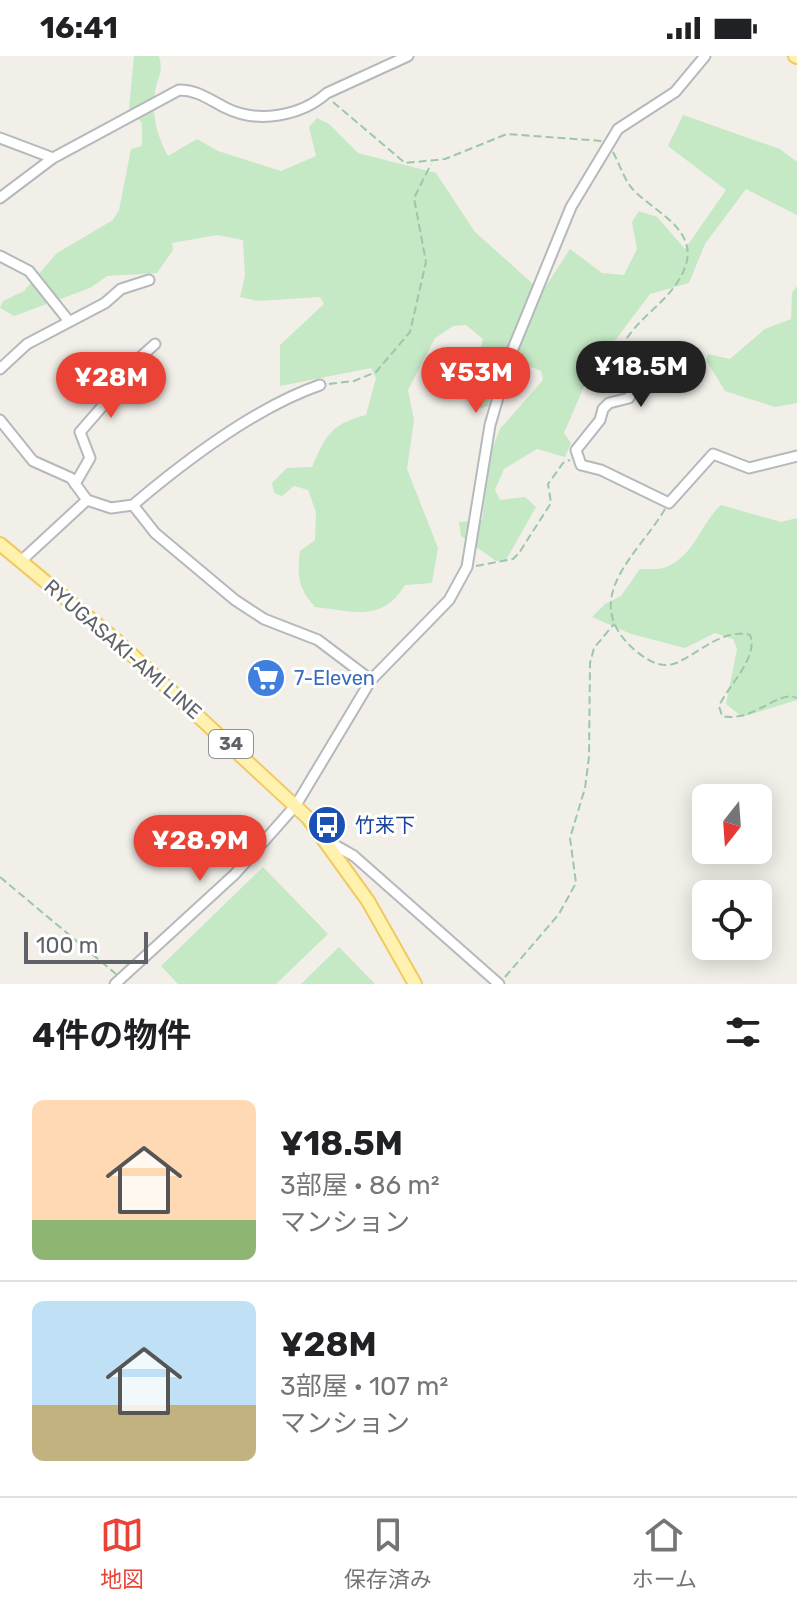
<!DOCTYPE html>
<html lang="ja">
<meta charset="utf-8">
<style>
:root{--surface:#fff;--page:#f6f6f6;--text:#202124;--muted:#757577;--line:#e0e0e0;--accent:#ea4335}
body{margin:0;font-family:Rubik,"Noto Sans JP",sans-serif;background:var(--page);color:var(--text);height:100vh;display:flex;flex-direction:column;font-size:30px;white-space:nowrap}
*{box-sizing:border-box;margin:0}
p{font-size:26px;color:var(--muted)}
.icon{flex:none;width:44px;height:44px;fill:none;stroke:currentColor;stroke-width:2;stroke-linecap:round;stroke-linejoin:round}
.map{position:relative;height:928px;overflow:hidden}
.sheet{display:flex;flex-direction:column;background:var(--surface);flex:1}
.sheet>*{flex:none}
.needle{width:52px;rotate:197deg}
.fabs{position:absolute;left:692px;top:728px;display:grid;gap:16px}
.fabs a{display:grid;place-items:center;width:80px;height:80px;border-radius:12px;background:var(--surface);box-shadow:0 4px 20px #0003;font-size:40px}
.scale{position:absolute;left:24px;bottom:20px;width:124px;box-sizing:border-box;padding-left:8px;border:4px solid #5f6368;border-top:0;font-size:22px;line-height:28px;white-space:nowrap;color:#5f6368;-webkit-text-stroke:6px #fff;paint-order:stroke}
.price{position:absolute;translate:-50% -68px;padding:0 18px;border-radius:28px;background:var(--accent);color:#fff;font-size:26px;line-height:52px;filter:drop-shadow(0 2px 4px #0008)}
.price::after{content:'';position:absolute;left:50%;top:48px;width:24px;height:18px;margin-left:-12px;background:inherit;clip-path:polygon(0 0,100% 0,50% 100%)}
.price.active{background:#222;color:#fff}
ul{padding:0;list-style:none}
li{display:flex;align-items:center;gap:24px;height:200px;padding:0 32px}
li+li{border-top:2px solid var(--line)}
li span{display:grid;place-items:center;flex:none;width:224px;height:160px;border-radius:12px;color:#555}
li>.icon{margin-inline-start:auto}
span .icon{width:96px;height:96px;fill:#fffc;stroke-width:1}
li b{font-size:34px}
h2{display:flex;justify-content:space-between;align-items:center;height:96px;padding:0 32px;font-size:34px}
.status{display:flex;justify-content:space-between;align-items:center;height:56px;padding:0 40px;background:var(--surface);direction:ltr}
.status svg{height:22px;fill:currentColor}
.tab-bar{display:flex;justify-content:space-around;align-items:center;height:112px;border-top:2px solid var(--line);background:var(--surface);font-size:22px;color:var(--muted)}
.tab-bar a{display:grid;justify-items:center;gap:4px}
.tab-bar .active{color:var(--accent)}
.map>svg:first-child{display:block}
.green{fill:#c5e8c5}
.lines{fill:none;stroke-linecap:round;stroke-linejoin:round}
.minor-casing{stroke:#b5b8bc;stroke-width:13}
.major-casing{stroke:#f2c960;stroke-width:16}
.path{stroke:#9cc7a9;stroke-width:2;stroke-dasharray:8 4;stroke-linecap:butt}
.minor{stroke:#fff;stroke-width:9}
.major{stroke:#fff2af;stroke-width:12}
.labels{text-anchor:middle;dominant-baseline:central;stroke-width:6;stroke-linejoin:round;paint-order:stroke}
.shield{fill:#fff;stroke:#8f9295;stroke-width:2}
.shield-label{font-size:18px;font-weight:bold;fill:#5f6368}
.street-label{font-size:20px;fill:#5f6368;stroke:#fff}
.shop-label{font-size:20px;fill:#366cbe;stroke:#fff;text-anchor:start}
.transit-label{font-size:20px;fill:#164399;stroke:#fff;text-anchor:start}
</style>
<div class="status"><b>16:41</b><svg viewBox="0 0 49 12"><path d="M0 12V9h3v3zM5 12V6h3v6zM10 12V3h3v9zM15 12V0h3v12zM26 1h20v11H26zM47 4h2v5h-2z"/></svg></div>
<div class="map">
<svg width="797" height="928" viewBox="0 0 797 928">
<rect width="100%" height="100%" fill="#f1efe8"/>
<path class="green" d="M134,0H159C164,17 157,21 155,37C151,59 158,82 168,100L197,83L218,95L281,115L316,100L309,71L317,62L329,68L358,97L436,117L475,176L542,236L570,193L602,217L624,219L637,193L632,166L639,155L657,161L685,193L726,134L668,90L683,59L780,93L797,106V159L746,133L705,188L689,227L650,238L589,319L564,377L571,387L565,401L537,393L504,413L495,434L500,444L525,441L536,451L506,504L496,505L461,480L459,466L482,464L491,395L500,373L543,324L541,315L501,298L488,350L477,353L470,342L483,283L466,269L453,270L435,282L408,334L414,364L407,413L438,492L432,527L405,529C382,567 353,555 315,551C298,532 297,520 300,495L315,484L316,456L308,434L294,430L282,440L274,437L272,427L287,412L312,411C326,379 331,368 366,359L376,322L371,312L280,330V289L324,248L320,241L258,245L240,241L245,220L243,184L217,179L172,187L173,194L157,217L107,220L90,232L14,260L0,252L3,245L24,235L57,197L113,164L119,154L131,93L142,90V67L129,53Z
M797,230V347L775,351L725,335L706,304L708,298L730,303L765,273L791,263L792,237Z
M721,449L781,466L797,462V644L742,661L726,648L737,593L733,583L715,577L685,592L631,578L592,561L605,548L621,540L640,513C648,513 660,514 666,511C695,500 700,468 721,449Z
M263,811L328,878L276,928H178L161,910Z
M339,891L375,928H301Z"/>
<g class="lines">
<g class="minor-casing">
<path id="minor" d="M0,82L53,102
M0,142L53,102L179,34C198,34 210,44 226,52C258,68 301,60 327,37L408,0
M0,200L29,215L68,264
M619,295C624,313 639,325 629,342L609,347L603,353L600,364L576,394L581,409L601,414L669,447L713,398L749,412L797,400
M0,313L27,288L105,247L121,233L149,224
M0,364L33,405L71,422L87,444L111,452L133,449C185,405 256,351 320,329
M75,428L90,402L80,376L121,329L135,306L155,288
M133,449L155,477L235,544L264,563L318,584L371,624
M21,505L87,444
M326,784L354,800L499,928
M115,928L235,818L296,749L371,624L449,544L467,511L490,369L510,300L571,151L618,73L675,36L705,0"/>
</g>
<g class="major-casing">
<path id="major" d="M795,0L797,1
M0,488L117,585L308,762L368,845L415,928"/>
</g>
<path class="path" d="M333,46L405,107L445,103L507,78L602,85
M613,96C619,107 623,120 630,130C652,157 708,174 680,222C666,247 638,262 624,287
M329,328L354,325L376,316L410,276L426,206L414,142L431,108
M665,453C639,498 575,544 637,596C649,605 661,613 676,607C700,597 722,572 750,579C759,601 728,630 719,650L722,660C754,667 778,633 797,642
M476,510L513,503L519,497L551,447L548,428L563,407L570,404
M0,821L116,918
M505,921L559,858L576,827L570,782L585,732L589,701L590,607L594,592L614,568"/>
<use href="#minor" class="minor"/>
<use href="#major" class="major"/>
</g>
<defs>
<g id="supermarket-disc" transform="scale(2)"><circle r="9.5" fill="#3f7fe0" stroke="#fff"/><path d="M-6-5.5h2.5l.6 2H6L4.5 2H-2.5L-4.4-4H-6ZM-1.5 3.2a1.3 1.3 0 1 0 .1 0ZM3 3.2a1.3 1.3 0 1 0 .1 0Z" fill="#fff"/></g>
<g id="bus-disc" transform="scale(2)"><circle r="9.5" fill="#1a4fb4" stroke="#fff"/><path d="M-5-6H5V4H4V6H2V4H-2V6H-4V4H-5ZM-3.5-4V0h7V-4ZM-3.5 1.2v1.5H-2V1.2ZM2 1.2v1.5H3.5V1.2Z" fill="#fff"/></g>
</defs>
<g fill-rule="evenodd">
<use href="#supermarket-disc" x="266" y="622"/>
<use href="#bus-disc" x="327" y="769"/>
</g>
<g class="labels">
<rect class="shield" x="209" y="674" width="44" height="28" rx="6"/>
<g class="shield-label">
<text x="231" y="688">34</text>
</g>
<g class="street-label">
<text transform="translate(123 593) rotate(41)">RYUGASAKI-AMI LINE</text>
</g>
<g class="shop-label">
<text x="294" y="622">7-Eleven</text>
</g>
<g class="transit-label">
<text x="355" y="769">竹来下</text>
</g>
</g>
</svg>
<div class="fabs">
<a><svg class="needle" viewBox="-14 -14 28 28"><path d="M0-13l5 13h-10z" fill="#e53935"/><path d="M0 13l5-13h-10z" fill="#757577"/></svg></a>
<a><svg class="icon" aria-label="locate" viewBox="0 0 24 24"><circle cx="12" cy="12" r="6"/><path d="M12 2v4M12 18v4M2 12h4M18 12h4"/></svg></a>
</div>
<div class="scale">100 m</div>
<b class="price active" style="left:641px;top:353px">¥18.5M</b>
<b class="price" style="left:476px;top:359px">¥53M</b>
<b class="price" style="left:111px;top:364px">¥28M</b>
<b class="price" style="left:200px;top:827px">¥28.9M</b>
</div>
<section class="sheet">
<h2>4件の物件<svg class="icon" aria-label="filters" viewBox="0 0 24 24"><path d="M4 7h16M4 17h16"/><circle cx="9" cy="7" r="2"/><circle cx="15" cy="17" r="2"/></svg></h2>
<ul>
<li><span style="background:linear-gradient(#ffd9b3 75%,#8fb573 0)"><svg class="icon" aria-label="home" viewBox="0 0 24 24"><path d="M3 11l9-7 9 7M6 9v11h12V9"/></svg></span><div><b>¥18.5M</b><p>3部屋 · 86 m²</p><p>マンション</p></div></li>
<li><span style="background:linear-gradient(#bfe0f5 65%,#c2b280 0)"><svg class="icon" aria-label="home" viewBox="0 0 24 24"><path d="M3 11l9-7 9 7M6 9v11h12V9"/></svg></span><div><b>¥28M</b><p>3部屋 · 107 m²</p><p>マンション</p></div></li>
</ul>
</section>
<nav class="tab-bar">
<a class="active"><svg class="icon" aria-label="map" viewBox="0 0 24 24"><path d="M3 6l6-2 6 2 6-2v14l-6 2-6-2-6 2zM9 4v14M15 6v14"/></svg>地図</a>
<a><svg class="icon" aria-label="saved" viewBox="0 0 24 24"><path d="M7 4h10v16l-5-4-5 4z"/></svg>保存済み</a>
<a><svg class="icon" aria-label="home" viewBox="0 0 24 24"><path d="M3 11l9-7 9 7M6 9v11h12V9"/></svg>ホーム</a>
</nav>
